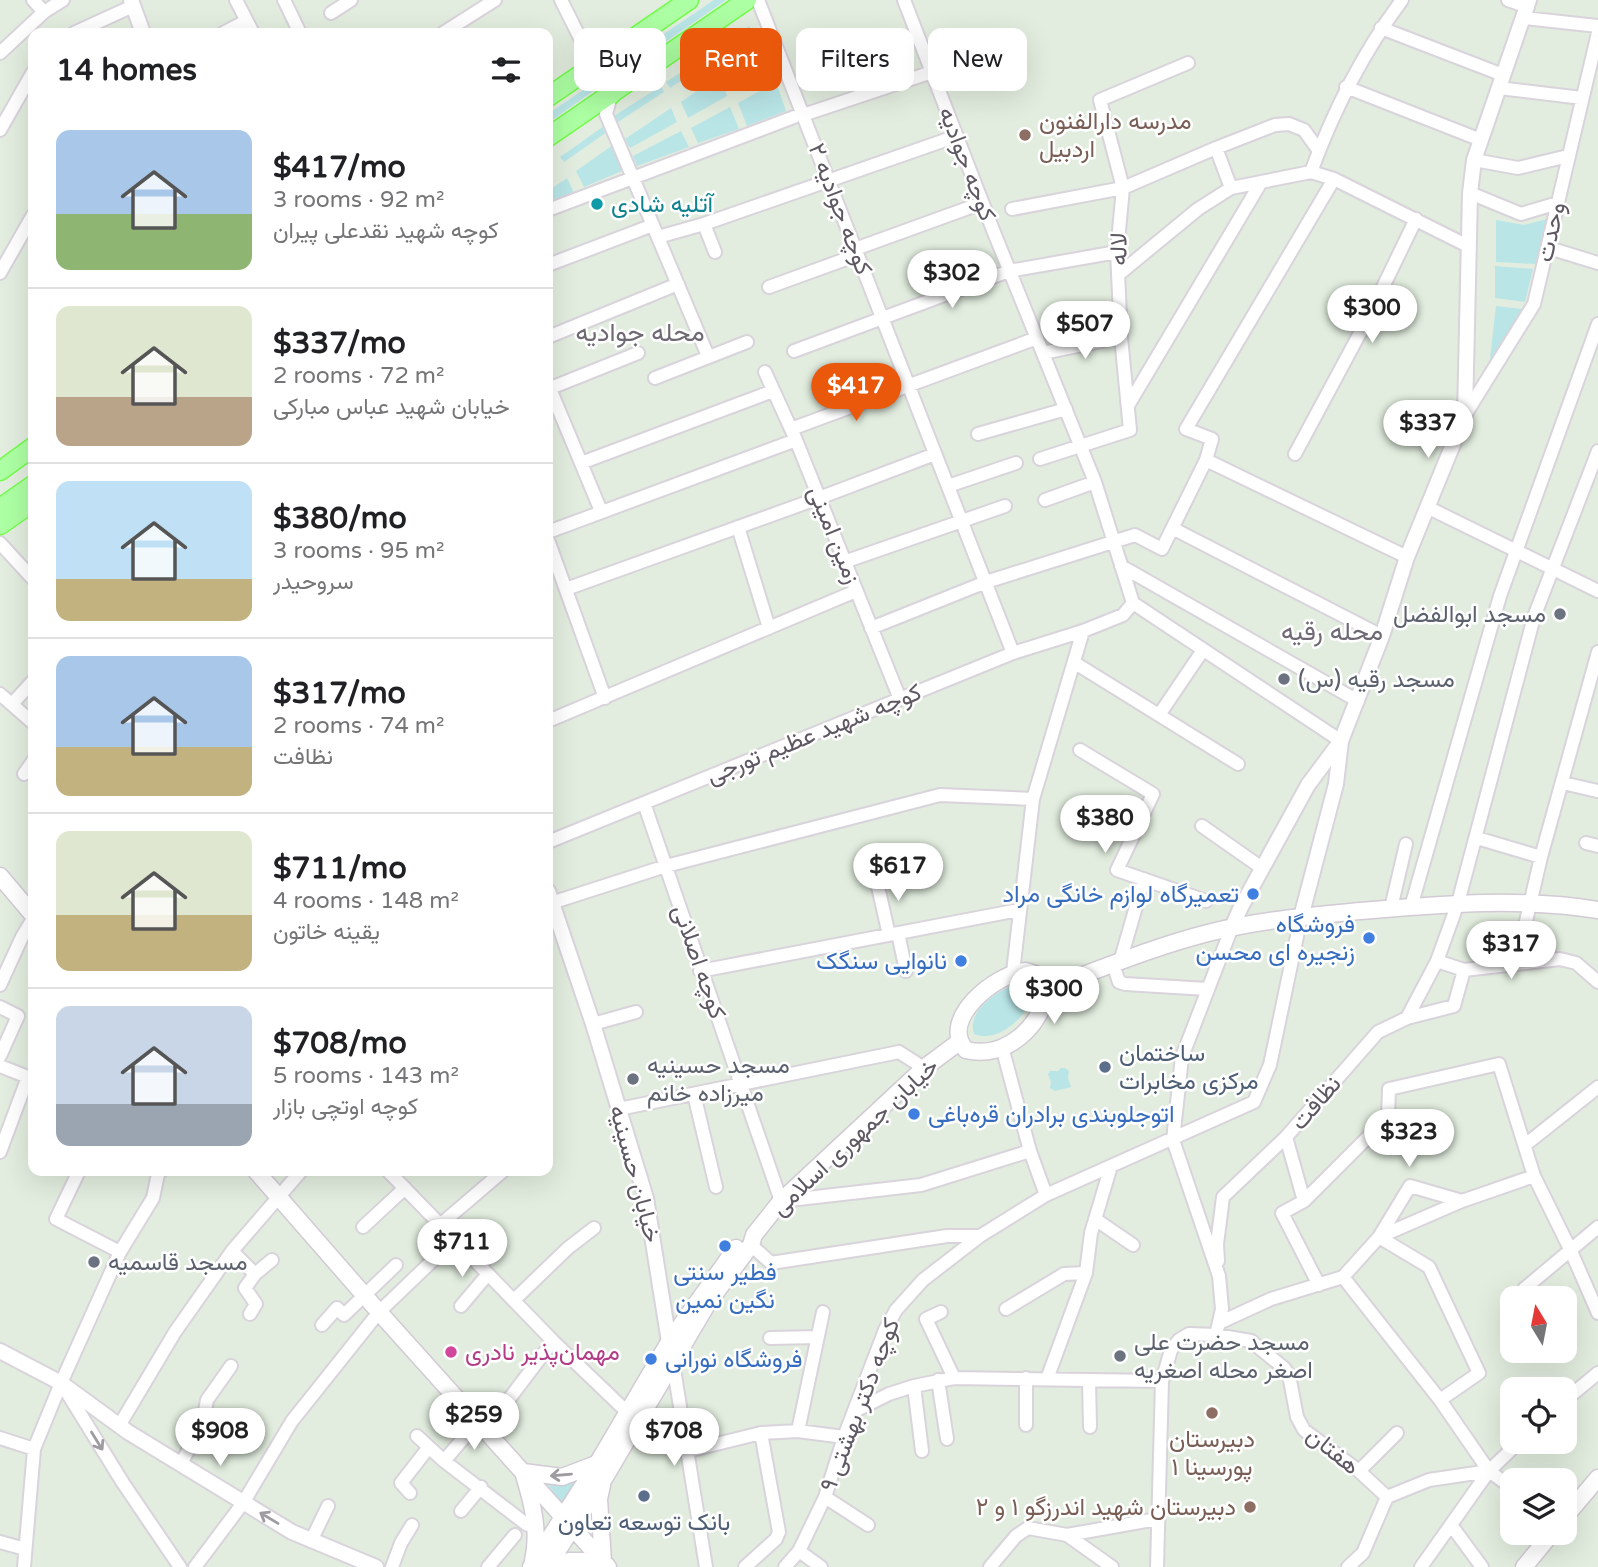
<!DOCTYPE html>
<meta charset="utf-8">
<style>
:root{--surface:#fff;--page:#f2f2f2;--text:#202124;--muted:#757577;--line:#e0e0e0;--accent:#ea580c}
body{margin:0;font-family:"Varela Round",Vazirmatn,sans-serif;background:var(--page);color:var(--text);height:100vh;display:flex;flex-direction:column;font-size:26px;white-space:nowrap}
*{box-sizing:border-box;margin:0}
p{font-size:23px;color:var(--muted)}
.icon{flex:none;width:38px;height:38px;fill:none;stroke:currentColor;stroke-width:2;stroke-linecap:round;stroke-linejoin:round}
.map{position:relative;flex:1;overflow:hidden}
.details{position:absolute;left:28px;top:28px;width:525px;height:1148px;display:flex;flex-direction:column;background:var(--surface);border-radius:14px;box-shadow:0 7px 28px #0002}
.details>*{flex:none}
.hud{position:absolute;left:574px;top:28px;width:665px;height:63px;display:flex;gap:14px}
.needle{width:46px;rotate:350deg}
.fabs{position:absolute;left:1500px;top:1286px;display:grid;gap:14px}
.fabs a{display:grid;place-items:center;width:77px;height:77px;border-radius:14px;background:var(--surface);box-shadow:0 7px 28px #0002;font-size:35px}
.price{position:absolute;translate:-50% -60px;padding:0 16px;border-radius:24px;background:#fff;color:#222;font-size:23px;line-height:46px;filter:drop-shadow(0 2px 4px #0008)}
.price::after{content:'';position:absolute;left:50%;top:42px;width:21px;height:16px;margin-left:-10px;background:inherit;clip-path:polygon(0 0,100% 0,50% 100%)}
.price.selected{background:var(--accent);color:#fff}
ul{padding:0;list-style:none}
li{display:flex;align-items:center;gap:21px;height:175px;padding:0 28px}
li+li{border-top:2px solid var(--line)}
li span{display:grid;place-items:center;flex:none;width:196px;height:140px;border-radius:14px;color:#555}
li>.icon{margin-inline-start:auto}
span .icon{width:84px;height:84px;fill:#fffc;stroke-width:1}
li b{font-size:30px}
h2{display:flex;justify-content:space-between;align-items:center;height:84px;padding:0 28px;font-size:30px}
.chip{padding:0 24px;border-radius:14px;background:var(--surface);box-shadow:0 7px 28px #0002;font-size:24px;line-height:63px}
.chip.selected{background:var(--accent);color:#fff}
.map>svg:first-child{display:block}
.green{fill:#b9e5e7}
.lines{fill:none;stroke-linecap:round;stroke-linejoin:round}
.minor-casing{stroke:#d9d3db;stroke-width:16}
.tertiary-casing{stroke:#d9d3db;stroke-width:18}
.secondary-casing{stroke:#d2cad5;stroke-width:19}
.primary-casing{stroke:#72fd49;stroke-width:21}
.minor{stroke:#fff;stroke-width:12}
.tertiary{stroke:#fff;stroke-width:14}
.secondary{stroke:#fff;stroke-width:16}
.primary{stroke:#adffa3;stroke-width:18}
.oneway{stroke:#9e9ba1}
.education-dot{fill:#8d6e63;stroke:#fff;stroke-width:2.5}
.culture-dot{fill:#0f9aa8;stroke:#fff;stroke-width:2.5}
.worship-dot{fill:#6b7280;stroke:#fff;stroke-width:2.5}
.shop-dot{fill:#3f7fe0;stroke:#fff;stroke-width:2.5}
.service-dot{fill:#5c6f8a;stroke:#fff;stroke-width:2.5}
.hotel-dot{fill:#d1479c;stroke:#fff;stroke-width:2.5}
.labels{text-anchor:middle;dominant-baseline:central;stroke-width:5;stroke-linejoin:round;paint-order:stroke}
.education-label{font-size:24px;fill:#785e54;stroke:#fff;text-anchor:start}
.street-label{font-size:24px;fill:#5e5862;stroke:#fff}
.culture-label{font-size:24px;fill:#0d838f;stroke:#fff;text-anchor:start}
.worship-label{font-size:24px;fill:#5b616d;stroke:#fff;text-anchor:start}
.shop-label{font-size:24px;fill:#366cbe;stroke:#fff;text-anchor:end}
.service-label{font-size:24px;fill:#4e5e75;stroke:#fff;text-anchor:start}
.hotel-label{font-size:24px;fill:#b23c85;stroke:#fff;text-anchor:start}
.neighbourhood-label{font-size:26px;fill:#6f6974;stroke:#fff}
</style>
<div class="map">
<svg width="1598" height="1567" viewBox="0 0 1598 1567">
<rect width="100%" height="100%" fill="#e2eddf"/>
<path class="green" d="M714,0H726L622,72L615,76L612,75V69Z
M749,26L752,31L717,55L714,50Z
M761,47L772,73L735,91L728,70Z
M708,55L712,60L670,88L666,82Z
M719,75L727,96L688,118L681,102Z
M776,82L786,111L747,126L738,103Z
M589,86H594L593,91L548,123V114Z
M661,86L664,92L618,122L614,116Z
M730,107L739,129L698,143L691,128Z
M671,108L677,122L630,148L625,139Z
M604,126L607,132L564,162L560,157Z
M681,131L689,147L637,166L633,156Z
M613,145L622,171L584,187L576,171Z
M567,178L574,193L548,203V191Z
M1547,219L1536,264L1496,262V220L1524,225Z
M1495,266L1533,269L1525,302L1495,298Z
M1496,306L1522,309L1517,323L1489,367Z
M1023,982L1030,985L1033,995C1028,1016 997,1044 974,1034C966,1009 1002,987 1023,982Z
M1061,1068H1065L1069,1071L1068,1078L1071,1087L1055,1091L1050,1088L1051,1082L1048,1074L1050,1071H1058Z
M577,1481L565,1502L560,1501L546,1482Z"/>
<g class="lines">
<g class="minor-casing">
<path id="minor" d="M33,0L44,12
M236,0L253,33
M284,0L300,33
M561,0L594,66
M758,0L1013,653
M904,0L993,230L1095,482L1133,603
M1508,0L1528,7
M331,13L351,0
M1524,18L1598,26
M1381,28L1503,75
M74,33L133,6
M223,33L246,21
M443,33L495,0
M0,53L44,12L63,0
M1346,87L1481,140
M1499,88L1582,98
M611,95L606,114L708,356
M803,115L932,72
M0,130L33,72
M1216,148L1231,188
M1474,160L1518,168L1568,156
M1311,172C1334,109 1362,54 1402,0
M1311,172L1334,179L1468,246
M1470,193L1521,214L1558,203
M1012,209L1123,188L1216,148L1275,125L1289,124L1304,130L1319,151
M548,210L794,117
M704,224L715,252
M658,237L704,224L957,136
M1549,248L1598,263
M855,249L982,203
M548,265L653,225
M0,273L33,215
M1119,274L1198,209L1231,188L1311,172
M769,287L857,255
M548,337L678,284
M794,351L1009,271L1117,252
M1043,353L1121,337
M765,372L796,440L900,699
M655,378L747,342
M548,384L601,511
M548,389L638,353
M1129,404L1260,184
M1465,415L1534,304L1598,33
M791,429L1037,338
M978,434L1066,409
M1295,454L1367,320L1416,219
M1040,459L1130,430L1121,337L1117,252L1123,188L1100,100L1188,63
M1206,460L1407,557
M581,463L773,391
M948,486L1016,463
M1045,500L1095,482
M1427,507L1598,591
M738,527L769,628
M1174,529L1382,636
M548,532L796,440
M548,540L605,698
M0,543L33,579
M844,562L1005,506
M1121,566L1358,701
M566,589L819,498L935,454
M1133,603L1341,741
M871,628L986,582L1135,535L1162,549L1206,460L1212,439L1186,429L1334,179
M1075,663L1238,764
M0,694L33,723
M12,704L33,681
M1159,715L1203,650
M548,721L856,591
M1080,750L1153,794L1117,870L1206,901
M24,774L33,761
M1563,783L1597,791
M644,803L781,1201L921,1185L1030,1151
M1202,826L1262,868
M1477,838L1541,857
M548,842L1013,653L1083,631L1123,615L1133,603
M1586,843L1598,846
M876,878L889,935
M548,904L666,866L940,795L1033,799
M1411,907L1500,596L1598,324
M1391,908L1406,844
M898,933L906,971
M1437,961L1464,970L1560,959L1576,963L1598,982
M1120,962L1144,879
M1516,964L1541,857L1598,652
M700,971L1019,910
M1013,972L1033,799L1083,631
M1116,973L1119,982L1125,984L1207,989
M0,985L22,937L33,919
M0,1007L18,1016L0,1056
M1407,1018L1437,961L1458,903L1534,617L1598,451
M593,1024L636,1012
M1002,1047L1030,1151L1046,1195
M0,1066L33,1079
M694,1094L716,1187
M619,1109L899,1052L924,1068
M1286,1137L1304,1201
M1525,1145L1598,1087
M0,1152L28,1077
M79,1171L56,1219L120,1252
M388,1171L553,1341L627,1412
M1095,1219L1133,1245
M441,1224L503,1171
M363,1227L405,1188
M1379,1237L1429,1267L1479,1373L1440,1400
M1379,1237L1462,1201
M751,1245L771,1263L947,1236H980
M232,1251L255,1274
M1218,1261L1217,1244L1223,1197L1286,1137L1378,1032L1407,1018L1454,1006L1464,970
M1343,1277L1440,1400L1489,1471L1512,1488
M1319,1285L1282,1213L1304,1201L1388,1117L1389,1089L1499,1064L1534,1176L1570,1249L1598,1313
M1528,1298L1524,1289L1598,1227
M514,1300L568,1248L594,1228
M461,1306L488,1274
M1006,1309L1064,1274L1086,1273
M941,1312L926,1319L954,1378
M250,1314L256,1304L245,1288L255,1274L272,1260
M1219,1323L1271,1299L1343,1277L1379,1237L1410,1186L1462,1201L1534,1176
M322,1325L337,1308L344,1315L396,1265
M1216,1335L1222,1309L1219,1276L1173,1140L1182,1057L1232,927
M770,1338L818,1337
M673,1363L706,1567
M1047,1379L1086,1273L1091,1233L1111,1166
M938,1380L947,1439
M1089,1380L1090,1427
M63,1386L123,1483L180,1567
M914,1386L922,1451
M1564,1401L1598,1373
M855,1411L889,1394L914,1386L954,1378L1162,1381
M497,1415L553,1341
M1026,1425V1378
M119,1426L175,1332L232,1251L301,1171
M798,1431L823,1312
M417,1436L444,1461L526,1524L535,1528
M0,1438L34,1449
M688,1451L761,1433L798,1431L844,1437
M444,1461L478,1421
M181,1464L203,1422L207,1400L231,1366
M1359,1471L1397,1433
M410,1493L401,1483L429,1447
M825,1497L868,1525
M1387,1497L1429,1480L1489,1471
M461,1511L481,1487
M1451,1525L1482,1567
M1067,1535L1157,1519
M311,1541L328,1506
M0,1542L25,1549
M799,1551L821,1567
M24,1567L34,1449L61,1383L120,1252L153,1198L158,1174L161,1171
M195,1567L243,1503L292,1421L379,1312L455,1239
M392,1567L401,1543L412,1525
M488,1567L515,1535
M745,1567L776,1539L779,1532L761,1433
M785,1567L799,1551L825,1497L844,1437L885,1330L896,1310L923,1280L980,1236L1046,1195L1254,1102L1270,1065L1301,917
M990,1567L1016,1536L1028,1528L1067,1535L1112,1567
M1157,1567L1162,1381L1171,1350L1179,1340L1189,1334L1216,1335L1251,1341L1284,1368L1289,1375L1297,1417L1304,1430L1359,1471L1387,1497
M1348,1567L1363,1553L1387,1497
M1421,1567L1489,1471L1519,1442"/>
</g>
<g class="tertiary-casing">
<path id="tertiary" d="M131,0L143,33
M548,891L593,1024L646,1198L669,1342
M1301,917L1336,784L1341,741L1382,636L1407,557L1465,415L1470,193L1474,160L1529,0
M1232,927L1241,907L1308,785L1340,742
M0,1351L61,1383L128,1432L292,1532L376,1567"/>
</g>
<g class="secondary-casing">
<path id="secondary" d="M0,876L33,915
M1026,971L1038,975L1048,988C1042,1026 1006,1060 966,1050C938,1020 996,973 1026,971Z
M1048,988C1101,969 1153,947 1208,933C1258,920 1310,916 1360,911C1443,904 1516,897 1598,910
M256,1171L379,1312L608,1567
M1564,1518L1598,1478
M533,1561C540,1531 532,1501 523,1472L562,1477L596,1464
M531,1567L597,1464L669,1342L736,1248
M547,1567L604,1479L708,1303L751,1245L754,1235L781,1201L924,1068L959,1042
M552,1567L569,1561H603L599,1499L602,1485
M1524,1567L1552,1533"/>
</g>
<g class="primary-casing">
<path id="primary" d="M594,66L611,95
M548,97L689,0
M548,137L747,0
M0,471L33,447
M0,508L33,485
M0,525L33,502"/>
</g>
<use href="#minor" class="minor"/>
<use href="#tertiary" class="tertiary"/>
<use href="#secondary" class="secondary"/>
<use href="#primary" class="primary"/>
</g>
<defs><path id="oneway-shaft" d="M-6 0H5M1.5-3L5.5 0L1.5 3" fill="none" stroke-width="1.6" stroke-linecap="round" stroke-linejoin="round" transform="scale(1.75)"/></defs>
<g class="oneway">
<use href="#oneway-shaft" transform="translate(97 1441) rotate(58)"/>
<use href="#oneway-shaft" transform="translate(561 1475) rotate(175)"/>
<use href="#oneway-shaft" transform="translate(269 1518) rotate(-149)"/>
</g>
<g class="education-dot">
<circle cx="1025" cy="135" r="7"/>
<circle cx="1212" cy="1413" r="7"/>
<circle cx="1250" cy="1507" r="7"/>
</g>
<circle class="culture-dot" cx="597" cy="204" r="7"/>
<g class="worship-dot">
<circle cx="1560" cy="614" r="7"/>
<circle cx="1284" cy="679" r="7"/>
<circle cx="633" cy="1079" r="7"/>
<circle cx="94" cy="1262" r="7"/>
<circle cx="1120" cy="1356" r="7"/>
</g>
<g class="shop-dot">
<circle cx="1253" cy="894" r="7"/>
<circle cx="1369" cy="938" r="7"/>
<circle cx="961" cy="961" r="7"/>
<circle cx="914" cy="1114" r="7"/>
<circle cx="725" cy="1246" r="7"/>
<circle cx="651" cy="1359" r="7"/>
</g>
<g class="service-dot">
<circle cx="1105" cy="1067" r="7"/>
<circle cx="644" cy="1496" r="7"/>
</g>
<circle class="hotel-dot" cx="451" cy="1352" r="7"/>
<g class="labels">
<g class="education-label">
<text x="1039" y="121">مدرسه دارالفنون<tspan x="1039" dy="28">اردبیل</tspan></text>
<text x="1212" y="1439" text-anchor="middle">دبیرستان<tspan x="1212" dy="28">پورسینا ۱</tspan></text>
<text x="1236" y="1507" text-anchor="end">دبیرستان شهید اندرزگو ۱ و ۲</text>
</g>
<g class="street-label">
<text transform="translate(967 164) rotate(69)">کوچه جوادیه</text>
<text transform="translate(840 209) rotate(69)">کوچه جوادیه ۲</text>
<text transform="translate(1551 232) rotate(-77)">وحدت</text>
<text transform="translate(1119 249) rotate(-89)">لاله</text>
<text transform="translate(834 535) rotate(68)">زمین امینی</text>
<text transform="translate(814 734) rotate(-22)">کوچه شهید عظیم تورجی</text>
<text transform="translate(699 962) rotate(71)">کوچه اصلانی</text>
<text transform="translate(1316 1103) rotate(-49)">نظافت</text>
<text transform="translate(855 1137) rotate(-43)">خیابان جمهوری اسلامی</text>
<text transform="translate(635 1174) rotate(75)">خیابان حسینیه</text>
<text transform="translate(860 1405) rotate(-69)">کوچه دکتر بهشتی ۹</text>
<text transform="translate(1333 1451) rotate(39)">هفتان</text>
</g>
<g class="culture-label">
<text x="611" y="204">آتلیه شادی</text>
</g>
<g class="worship-label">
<text x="1546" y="614" text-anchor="end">مسجد ابوالفضل</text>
<text x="1298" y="679">مسجد رقیه (س)</text>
<text x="647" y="1065">مسجد حسینیه<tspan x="647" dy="28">میرزاده خانم</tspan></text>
<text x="108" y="1262">مسجد قاسمیه</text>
<text x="1134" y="1342">مسجد حضرت علی<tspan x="1134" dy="28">اصغر محله اصغریه</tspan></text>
</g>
<g class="shop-label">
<text x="1239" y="894">تعمیرگاه لوازم خانگی مراد</text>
<text x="1355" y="924">فروشگاه<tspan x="1355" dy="28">زنجیره ای محسن</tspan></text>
<text x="947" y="961">نانوایی سنگک</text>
<text x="928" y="1114" text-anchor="start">اتوجلوبندی برادران قره‌باغی</text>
<text x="725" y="1272" text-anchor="middle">فطیر سنتی<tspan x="725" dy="28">نگین نمین</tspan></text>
<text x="665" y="1359" text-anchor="start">فروشگاه نورانی</text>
</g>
<g class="service-label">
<text x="1119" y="1053">ساختمان<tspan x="1119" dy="28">مرکزی مخابرات</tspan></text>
<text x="644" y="1522" text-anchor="middle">بانک توسعه تعاون</text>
</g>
<g class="hotel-label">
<text x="465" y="1352">مهمان‌پذیر نادری</text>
</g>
<g class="neighbourhood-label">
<text x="640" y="332">محله جوادیه</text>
<text x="1332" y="631">محله رقیه</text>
</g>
</g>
</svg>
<div class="fabs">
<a><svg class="needle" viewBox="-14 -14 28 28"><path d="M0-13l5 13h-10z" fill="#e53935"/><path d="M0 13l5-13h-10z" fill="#757577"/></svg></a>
<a><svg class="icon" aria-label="locate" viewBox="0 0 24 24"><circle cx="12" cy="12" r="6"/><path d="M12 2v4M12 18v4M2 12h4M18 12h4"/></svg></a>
<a><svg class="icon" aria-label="layers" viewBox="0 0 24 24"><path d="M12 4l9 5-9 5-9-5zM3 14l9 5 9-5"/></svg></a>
</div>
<b class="price" style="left:952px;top:310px">$302</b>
<b class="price" style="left:1372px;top:345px">$300</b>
<b class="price" style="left:1085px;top:361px">$507</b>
<b class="price selected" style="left:856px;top:423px">$417</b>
<b class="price" style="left:1428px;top:460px">$337</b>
<b class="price" style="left:1105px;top:855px">$380</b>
<b class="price" style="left:898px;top:903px">$617</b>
<b class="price" style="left:1511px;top:981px">$317</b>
<b class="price" style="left:1054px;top:1026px">$300</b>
<b class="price" style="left:1409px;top:1169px">$323</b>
<b class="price" style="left:462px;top:1279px">$711</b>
<b class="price" style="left:474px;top:1452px">$259</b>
<b class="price" style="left:220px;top:1468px">$908</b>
<b class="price" style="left:674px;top:1468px">$708</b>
<div class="hud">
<a class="chip">Buy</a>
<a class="chip selected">Rent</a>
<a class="chip">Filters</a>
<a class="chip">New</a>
</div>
<section class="details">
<h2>14 homes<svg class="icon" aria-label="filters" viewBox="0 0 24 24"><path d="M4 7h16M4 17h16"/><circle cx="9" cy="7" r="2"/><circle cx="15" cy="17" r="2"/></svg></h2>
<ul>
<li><span style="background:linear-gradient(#a9c7e8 60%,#8fb573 0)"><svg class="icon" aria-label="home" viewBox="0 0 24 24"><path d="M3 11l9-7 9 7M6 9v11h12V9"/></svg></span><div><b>$417/mo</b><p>3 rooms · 92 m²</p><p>کوچه شهید نقدعلی پیران</p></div></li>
<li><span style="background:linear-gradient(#dfe7d0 65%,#b9a48a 0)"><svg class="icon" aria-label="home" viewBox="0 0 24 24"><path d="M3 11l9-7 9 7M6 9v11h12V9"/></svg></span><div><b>$337/mo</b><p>2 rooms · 72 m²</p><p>خیابان شهید عباس مبارکی</p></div></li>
<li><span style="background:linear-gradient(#bfe0f5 70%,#c2b280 0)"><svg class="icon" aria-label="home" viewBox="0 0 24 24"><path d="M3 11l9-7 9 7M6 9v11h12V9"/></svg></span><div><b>$380/mo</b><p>3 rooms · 95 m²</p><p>سروحیدر</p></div></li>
<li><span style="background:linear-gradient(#a9c7e8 65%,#c2b280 0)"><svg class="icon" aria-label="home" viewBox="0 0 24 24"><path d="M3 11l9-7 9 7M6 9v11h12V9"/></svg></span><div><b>$317/mo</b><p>2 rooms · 74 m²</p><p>نظافت</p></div></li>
<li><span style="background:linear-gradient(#dfe7d0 60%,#c2b280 0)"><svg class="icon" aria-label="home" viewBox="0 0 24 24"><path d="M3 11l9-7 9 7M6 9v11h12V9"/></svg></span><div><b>$711/mo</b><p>4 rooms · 148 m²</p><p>یقینه خاتون</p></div></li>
<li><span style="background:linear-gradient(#c9d6e8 70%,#9aa5b1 0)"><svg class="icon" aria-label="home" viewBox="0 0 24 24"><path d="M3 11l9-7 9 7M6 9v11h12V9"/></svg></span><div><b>$708/mo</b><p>5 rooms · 143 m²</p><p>کوچه اوتچی بازار</p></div></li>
</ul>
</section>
</div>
